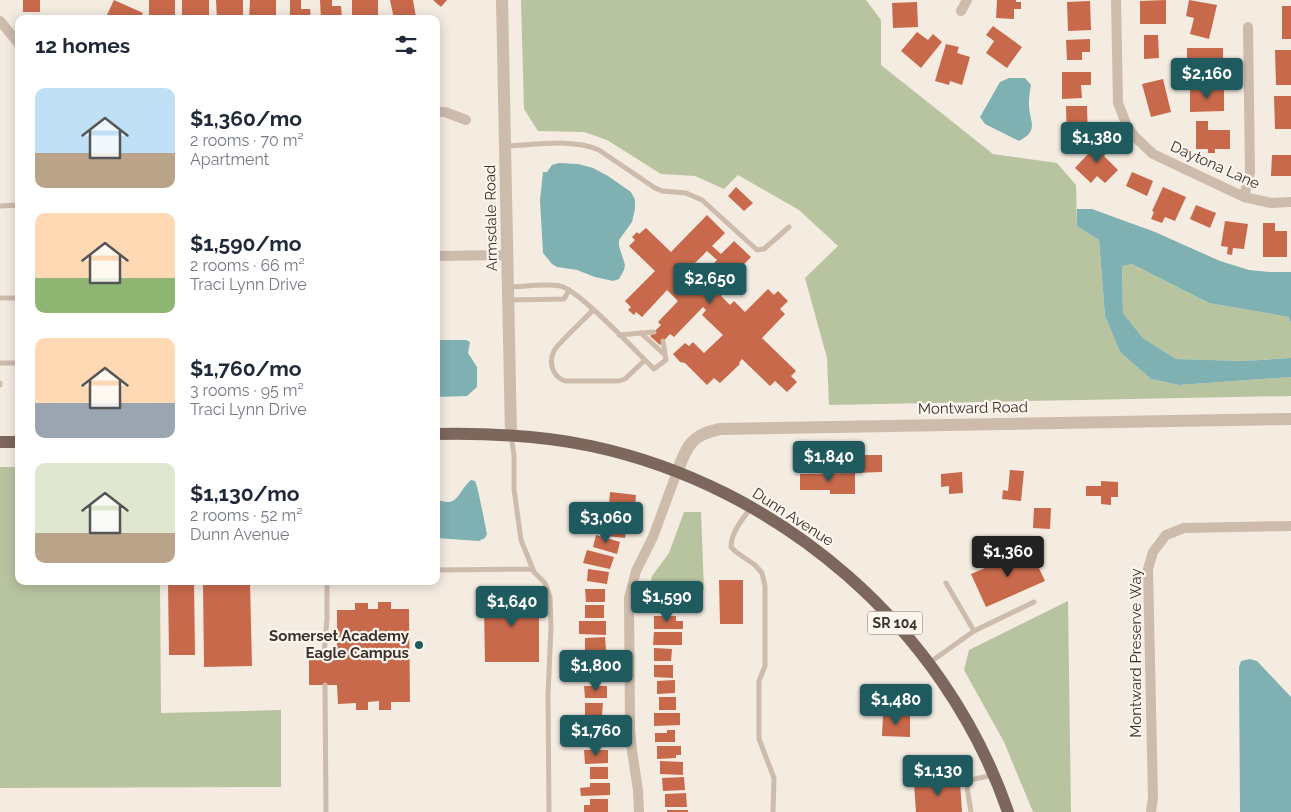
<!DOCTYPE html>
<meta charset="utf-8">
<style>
:root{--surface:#fff;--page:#f2f2f3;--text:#1f2937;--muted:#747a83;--accent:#1f5a5e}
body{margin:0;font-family:Raleway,sans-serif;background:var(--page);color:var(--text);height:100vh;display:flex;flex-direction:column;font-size:19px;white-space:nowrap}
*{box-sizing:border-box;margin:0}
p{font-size:16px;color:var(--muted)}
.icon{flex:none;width:28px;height:28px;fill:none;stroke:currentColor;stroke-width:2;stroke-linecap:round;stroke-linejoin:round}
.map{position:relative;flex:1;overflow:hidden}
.details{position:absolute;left:15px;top:15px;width:425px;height:570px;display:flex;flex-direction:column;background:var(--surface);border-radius:10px;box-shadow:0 2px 12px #0003}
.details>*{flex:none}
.price{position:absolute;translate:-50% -42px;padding:0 11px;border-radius:5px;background:var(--accent);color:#fff;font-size:16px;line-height:32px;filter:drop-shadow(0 1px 2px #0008)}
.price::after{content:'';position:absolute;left:50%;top:30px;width:15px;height:11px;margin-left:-8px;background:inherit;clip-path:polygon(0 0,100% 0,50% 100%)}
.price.active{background:#222;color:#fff}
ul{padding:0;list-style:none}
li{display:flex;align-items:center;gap:15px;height:125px;padding:0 20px}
li span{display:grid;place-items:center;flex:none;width:140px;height:100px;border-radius:10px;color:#555}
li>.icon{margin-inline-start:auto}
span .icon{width:60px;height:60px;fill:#fffc;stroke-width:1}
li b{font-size:21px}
h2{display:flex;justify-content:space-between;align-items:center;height:60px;padding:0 20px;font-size:21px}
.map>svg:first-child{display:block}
.green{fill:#b8c4a0}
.water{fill:#7fb0b2}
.building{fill:#c8694b;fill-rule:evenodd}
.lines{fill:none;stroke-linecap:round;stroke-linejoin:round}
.service{stroke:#cdbbac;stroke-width:5}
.minor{stroke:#cdbbac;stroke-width:10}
.tertiary{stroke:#cdbbac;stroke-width:12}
.primary{stroke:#7d675c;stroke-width:12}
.poi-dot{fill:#1f5a5e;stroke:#fbf5ee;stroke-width:2}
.labels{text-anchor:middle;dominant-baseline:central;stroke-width:4.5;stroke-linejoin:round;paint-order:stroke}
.shield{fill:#fbf5ee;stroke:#756b66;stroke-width:1}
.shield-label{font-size:14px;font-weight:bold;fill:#3b302b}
.street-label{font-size:15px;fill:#3b302b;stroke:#fbf5ee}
.poi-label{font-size:15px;font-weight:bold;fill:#3b302b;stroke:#fbf5ee;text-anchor:end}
</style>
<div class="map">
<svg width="1291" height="812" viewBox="0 0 1291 812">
<rect width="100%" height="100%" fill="#f4ebe1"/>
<path class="green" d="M521,0H866L881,20V65L993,154L1057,163L1076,185L1077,226L1099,240L1105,316L1120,352L1151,379L1179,385L1291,377V396L829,405L827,358L805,278L838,246L799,210L738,175L724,189L695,176L661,174L607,140L584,132L538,131L524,109Z
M1132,264L1209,303L1289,317L1291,324V358L1244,361L1176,359L1143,338L1123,313L1122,265Z
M0,467H19V581H160L161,713L281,710V787L0,788Z
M684,512H701L704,590H649L652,576L669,553Z
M1068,601L1071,812H1033L1004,742L964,670L969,650Z"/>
<path class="water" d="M1009,78H1025L1031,85C1030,90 1029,96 1029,102C1028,120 1041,130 1019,141L985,124L980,117L1000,82Z
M559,163L578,164L593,168L608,176L631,192L635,200V209L632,222L619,240V246L625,265L624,270L619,279L613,281L595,277L577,270L557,267L552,264L543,253L540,200L543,172H547L552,165Z
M1077,209H1092L1155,232L1220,261L1249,270L1269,272H1291V324L1289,317L1209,303L1132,264L1122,266L1123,313L1143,338L1176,359L1244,361L1291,358V377L1179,385L1151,379L1120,352L1105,316L1099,240L1077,226Z
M436,340H466L470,342L468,353L477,367V387L467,396L436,397Z
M471,480L475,481C478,486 485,525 487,534L485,538L479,541L436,538V499C459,509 457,492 471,480Z
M1250,659L1257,661L1291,697V812H1240L1239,667L1241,661Z"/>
<path class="building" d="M23,0H40V12H23Z
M114,0L143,13L140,19H105Z
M149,0H175V19H149Z
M182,0H209V18L182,19Z
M216,0H243V19H217Z
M250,0H276V19H249Z
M290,0H301V9H310L311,19H290Z
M320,0H332V6H341L342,19H321Z
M352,0H378V16H366V19H352Z
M390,0H413L416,17L394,19Z
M433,0H447L441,7Z
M997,0H1016V2H1021V9H1014V19L996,18Z
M1166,0V24H1140V1Z
M1189,0L1217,5L1209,39L1190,34L1194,18L1186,16Z
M1090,1L1091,30L1068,31L1067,2Z
M917,2L918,27L893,28L892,3Z
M1282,6H1291V39H1282Z
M993,26L1022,47L1007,68L986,53L994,41L986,35Z
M917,32L928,40L933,34L942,42L921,68L901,51Z
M1144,35H1158L1159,58L1144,59Z
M1090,39V52H1082V60H1067L1066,40Z
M946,44L959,47L957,53L970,57L962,85L950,81L949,85L935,81Z
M1187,48H1223V60H1213V79H1194V60H1187Z
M1275,50H1291V85H1276Z
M1062,72H1091V85H1081L1082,98L1062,99Z
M1163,79L1171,112L1151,117L1142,84Z
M1224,87V111L1190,112V88Z
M1274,96H1291V129H1275Z
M1066,106H1087L1088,140H1067Z
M1196,121H1208V130H1230V149H1215V153H1208V149H1196Z
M1101,140L1110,149L1104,156L1118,170L1105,183L1097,176L1091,183L1075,168Z
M1272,155H1291V176H1271Z
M1132,172L1153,181L1147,196L1126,186Z
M736,187L753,203L744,211L728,196Z
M1163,187L1186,197L1175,221L1165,217L1162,223L1151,219L1154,212L1152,211Z
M1196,205L1216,213L1210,228L1190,219Z
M707,215L725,233L712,246L721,254L734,241L751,257L720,289L724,293L721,296L730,305L734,301L745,312L768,289L774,295L778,291L788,301L780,309L785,314L762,338L796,371L791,376L797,382L787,392L775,381L770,386L742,359L739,363L740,364L720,383L714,378L707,385L685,363L680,362L673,354L685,343L689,346L693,342L704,353L723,335L702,315L706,310L703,307L674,337L670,334L660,345L650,336L661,325L658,322L678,301L667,290L642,317L636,312L634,315L628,310L631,307L625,301L655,271L629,246L635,240L632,237L637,232L639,234L646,228L671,252ZM707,251L717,260L698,279L688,270Z
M1225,221L1248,224L1244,249L1233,248L1232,255L1227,254L1228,247L1221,246Z
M1263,223H1275V231H1287V257H1263Z
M855,455H882V472L855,473Z
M1010,470L1024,471L1021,501L1002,499L1003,490L1008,491Z
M962,472L963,493L949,494V486L941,487V474Z
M855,473V494H830V490H800V474Z
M1101,481L1118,482V497H1111V505L1101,504V496H1086V486H1101Z
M610,492L636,495L635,506L609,504Z
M605,504L631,511L628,523L602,517Z
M1034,508H1051L1050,529L1033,528Z
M608,523L627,525L625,538L606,536Z
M596,535L620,542L617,554L593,547Z
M1030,549L1045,581L986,607L971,574Z
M587,550L614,557L610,569L583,563Z
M588,569L609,572L607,584L587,581Z
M719,580H743V624H720Z
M168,581H194L195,655H169Z
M250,583L252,666L204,667L203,584Z
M520,586V593H533V606L539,605V662H485L484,606H491V594H504V587Z
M585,589H605V602H586Z
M681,600L682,612L659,613V601Z
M378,602H391V609H409L410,702H391V710H379V701L368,702V710H356V703L338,704L337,685H309V655H337V610H355V603H368V609H378Z
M585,605H604V618H585Z
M654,616H676V621H683V629H654Z
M579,621H606V635L579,634Z
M654,632H682V645H653Z
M605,637L606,650H585V638Z
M654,648L672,649L671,661H654Z
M584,653L606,654V667H584Z
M654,665H673V678L654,677Z
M589,670H607L606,682H583V676H589Z
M675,680V693L657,694V681Z
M584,686H607V698H585Z
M659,697H676V710H659Z
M585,703H603L602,715H585Z
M654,713H680V725L654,726Z
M883,715L910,716V737L882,736Z
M605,718V731H584L583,719Z
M667,730H675V742H655V733H667Z
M588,734H606V747H588Z
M657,746H681V755H676V758L657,759Z
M584,750H608V763L585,764Z
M660,761L683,762V775L660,774Z
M590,767H608V779H590Z
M684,777L685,790L663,791L662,778Z
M960,782L962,812H916L914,784Z
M590,783H610V795L581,796L580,788L590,787Z
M686,793L687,807H665V794Z
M590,799H608V812H584V805H590Z
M667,810H688V812H667Z"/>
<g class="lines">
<path class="service" d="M506,146C534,145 573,138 599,150L655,188L662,191L686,193L702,200L757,250L764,249L789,227
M0,206L19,205
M509,287C523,287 547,283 560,286C576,288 631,346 645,360L625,379L619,381H565C553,377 548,363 554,351C557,344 586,318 593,310
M0,298H19
M510,300L564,299L569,290
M641,333L665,355
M619,335L654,332
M645,360L654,369L666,360L663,341
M0,363H19
M0,383V385
M511,436L514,455V489L521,540L534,572L545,583L550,597L551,627L548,695L549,812
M750,509C741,521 731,533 731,547L736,552L755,565L762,573L765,586V666L759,681V739L774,778L773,812
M436,570L533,569
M946,583L974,631
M324,655L327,619V581
M929,663L974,631L1034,602
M325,685L326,812
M971,812L966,781L993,775"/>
<path class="minor" d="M1116,0L1118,103L1127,126L1135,137L1153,154L1244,197L1271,203L1291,202
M961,11L967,0
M0,21L19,44
M436,112H445L466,120
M1244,197L1250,172L1248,27
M436,256L508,255
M639,812L638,790L632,751L630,729L629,598L636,571L653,537L677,472
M1151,812L1153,798L1148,569L1153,552L1166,535L1184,528L1291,526"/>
<path class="tertiary" d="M502,0L511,435
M677,472C687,447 690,435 720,429L1291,419"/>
<path class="primary" d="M436,434C488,433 540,435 591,446C780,486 945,628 1008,812
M0,442H19"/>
</g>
<circle class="poi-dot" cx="419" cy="645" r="5"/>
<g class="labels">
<rect class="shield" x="867.5" y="611.5" width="55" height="23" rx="4"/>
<g class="shield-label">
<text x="895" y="623">SR 104</text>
</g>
<g class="street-label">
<text transform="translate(1215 165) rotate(24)">Daytona Lane</text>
<text transform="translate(491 218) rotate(-91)">Armsdale Road</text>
<text transform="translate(973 408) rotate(-1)">Montward Road</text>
<text transform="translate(793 517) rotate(33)">Dunn Avenue</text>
<text transform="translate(1136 653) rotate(-90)">Montward Preserve Way</text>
</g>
<g class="poi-label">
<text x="409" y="636">Somerset Academy<tspan x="409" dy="17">Eagle Campus</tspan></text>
</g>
</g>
</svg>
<b class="price" style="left:1207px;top:100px">$2,160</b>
<b class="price" style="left:1097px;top:164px">$1,380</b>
<b class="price" style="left:710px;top:305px">$2,650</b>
<b class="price" style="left:829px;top:483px">$1,840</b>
<b class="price" style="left:606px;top:544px">$3,060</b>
<b class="price active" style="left:1008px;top:578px">$1,360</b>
<b class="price" style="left:667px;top:623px">$1,590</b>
<b class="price" style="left:512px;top:628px">$1,640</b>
<b class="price" style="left:596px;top:692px">$1,800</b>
<b class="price" style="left:896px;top:726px">$1,480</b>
<b class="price" style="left:596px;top:757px">$1,760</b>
<b class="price" style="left:938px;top:797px">$1,130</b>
<section class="details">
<h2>12 homes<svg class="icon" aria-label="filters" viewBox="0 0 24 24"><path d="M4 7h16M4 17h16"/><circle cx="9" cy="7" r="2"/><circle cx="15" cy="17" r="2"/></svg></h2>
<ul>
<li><span style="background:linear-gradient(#bfe0f5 65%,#b9a48a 0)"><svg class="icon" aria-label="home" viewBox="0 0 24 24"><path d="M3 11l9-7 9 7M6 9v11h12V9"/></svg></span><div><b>$1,360/mo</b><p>2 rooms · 70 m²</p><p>Apartment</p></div></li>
<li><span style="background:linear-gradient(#ffd9b3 65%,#8fb573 0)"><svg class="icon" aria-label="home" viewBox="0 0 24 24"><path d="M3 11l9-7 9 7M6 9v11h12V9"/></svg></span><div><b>$1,590/mo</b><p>2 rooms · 66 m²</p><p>Traci Lynn Drive</p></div></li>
<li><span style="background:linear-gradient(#ffd9b3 65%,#9aa5b1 0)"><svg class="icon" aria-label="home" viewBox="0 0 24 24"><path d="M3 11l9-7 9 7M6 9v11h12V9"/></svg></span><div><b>$1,760/mo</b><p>3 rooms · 95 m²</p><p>Traci Lynn Drive</p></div></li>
<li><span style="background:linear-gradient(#dfe7d0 70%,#b9a48a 0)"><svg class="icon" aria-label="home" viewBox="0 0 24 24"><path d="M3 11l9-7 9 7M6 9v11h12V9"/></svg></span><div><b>$1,130/mo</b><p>2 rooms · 52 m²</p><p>Dunn Avenue</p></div></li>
</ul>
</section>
</div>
